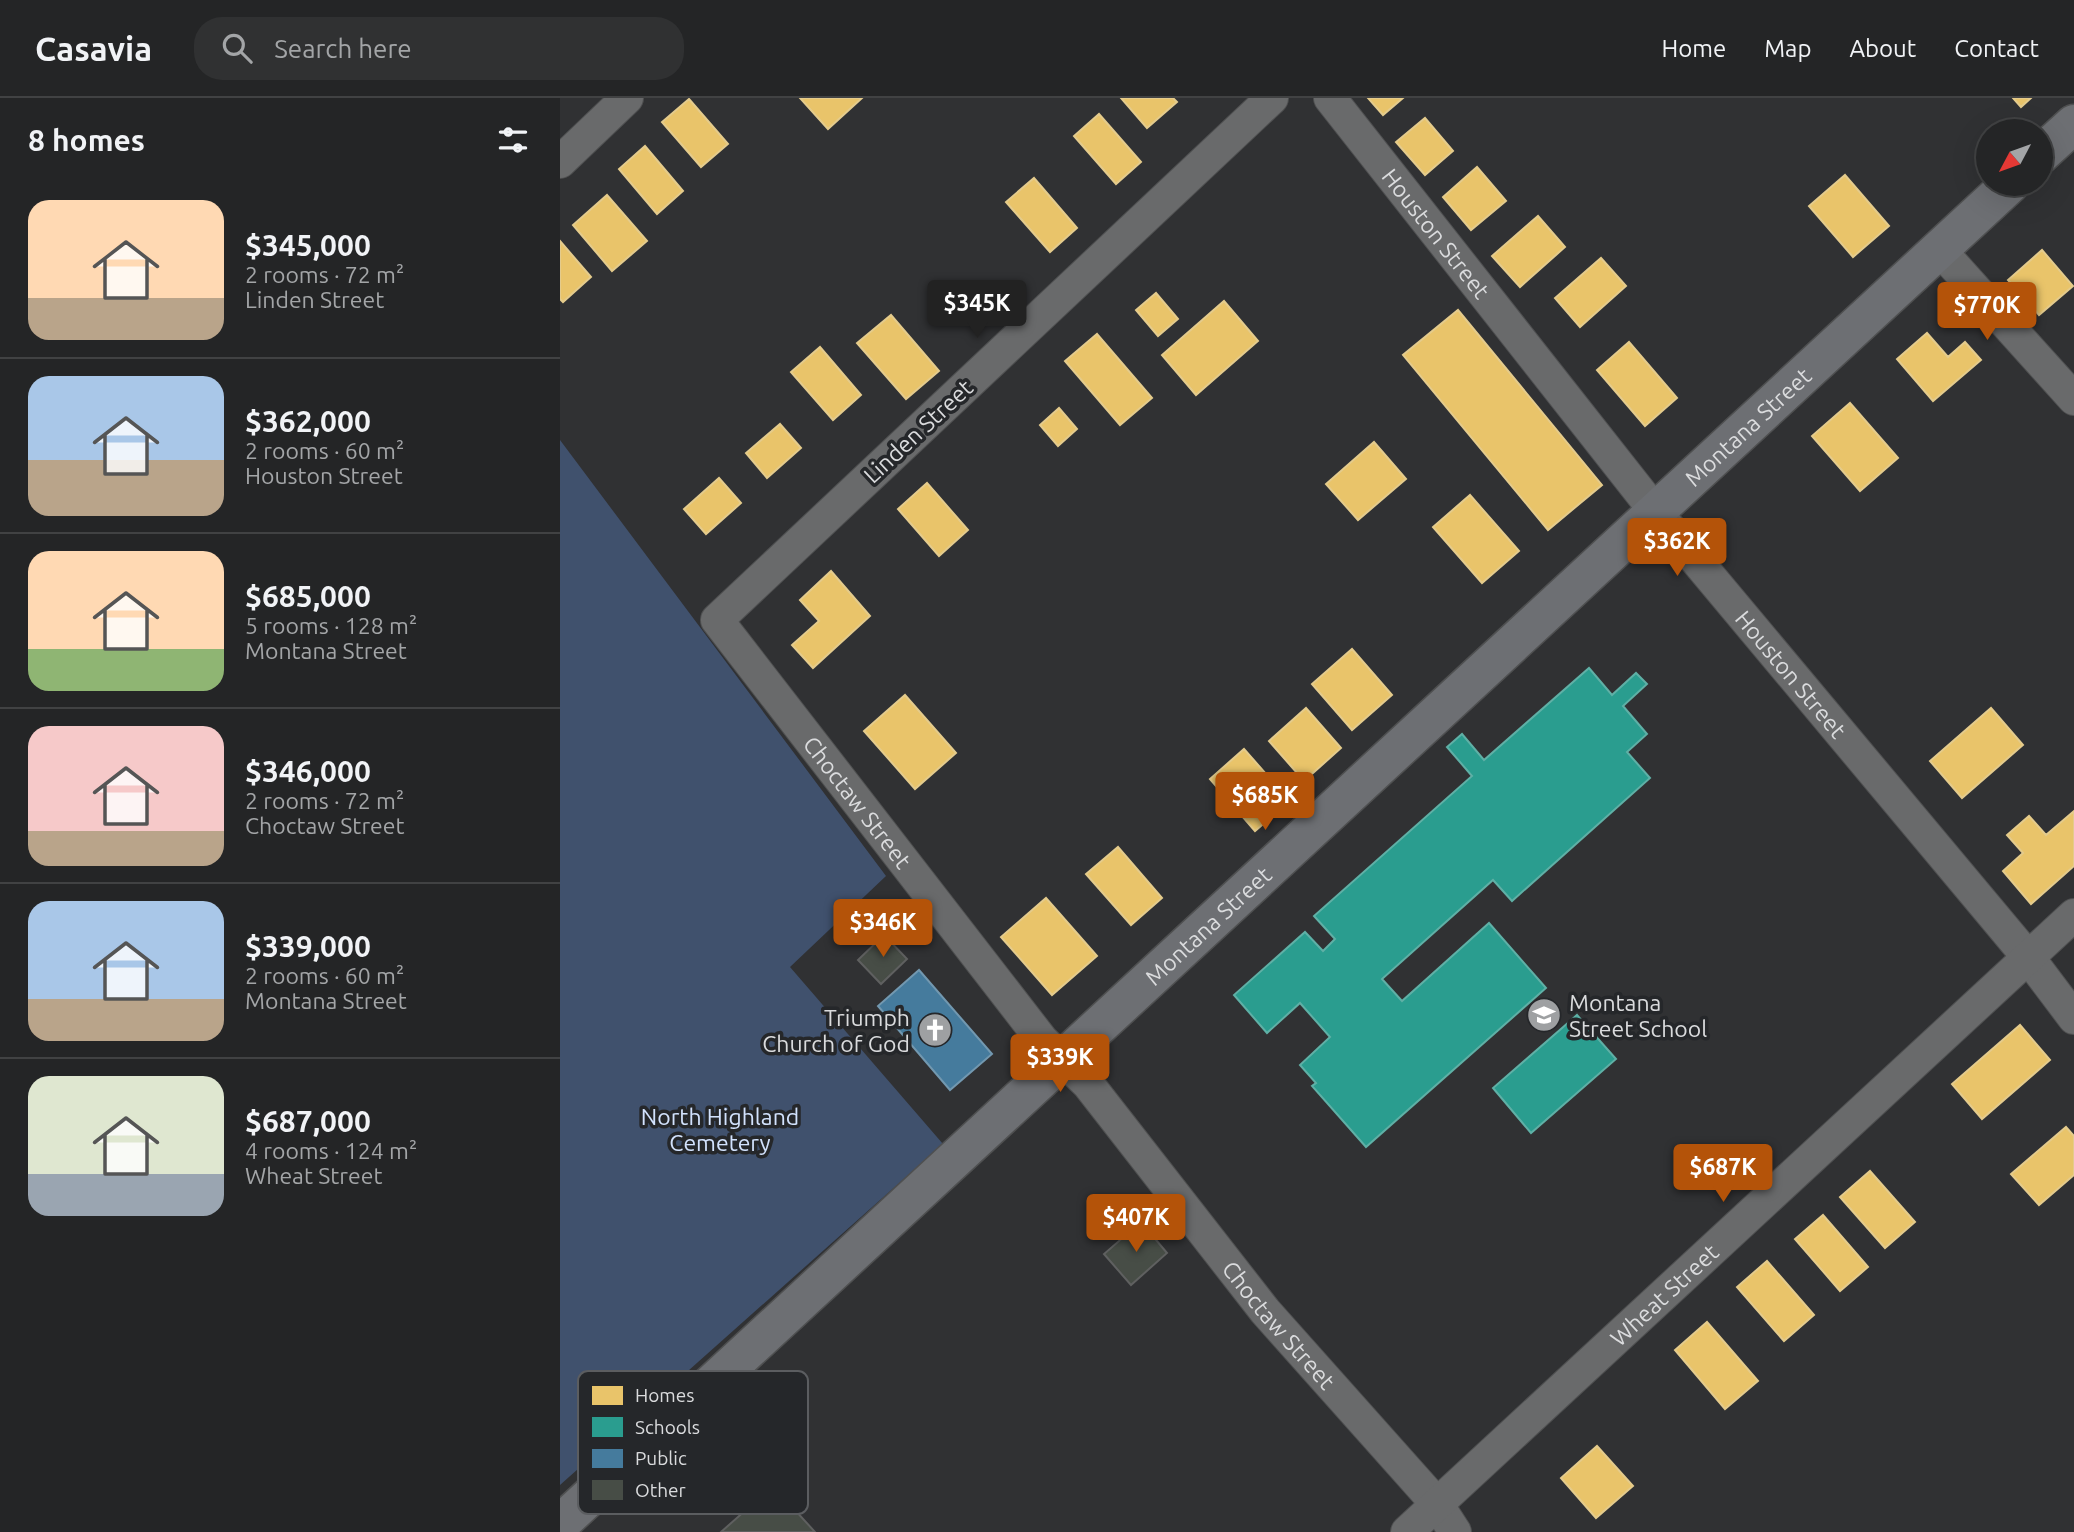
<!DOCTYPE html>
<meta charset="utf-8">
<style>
:root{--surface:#242526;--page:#303132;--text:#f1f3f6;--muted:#a3a5a7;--line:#414243;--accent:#b45309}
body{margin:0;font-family:Ubuntu,sans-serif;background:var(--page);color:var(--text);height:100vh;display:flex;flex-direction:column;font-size:26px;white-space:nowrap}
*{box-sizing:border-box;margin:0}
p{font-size:23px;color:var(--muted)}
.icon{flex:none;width:38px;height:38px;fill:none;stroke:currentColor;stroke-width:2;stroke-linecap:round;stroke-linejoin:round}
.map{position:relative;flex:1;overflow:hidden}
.sheet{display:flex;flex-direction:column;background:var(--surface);width:560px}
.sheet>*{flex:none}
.needle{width:46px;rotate:229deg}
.fabs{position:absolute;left:1416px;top:21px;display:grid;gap:14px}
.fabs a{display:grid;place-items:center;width:77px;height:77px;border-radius:50%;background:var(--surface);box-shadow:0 7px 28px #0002,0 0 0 2px var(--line);font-size:35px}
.price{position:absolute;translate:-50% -60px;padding:0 16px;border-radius:7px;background:var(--accent);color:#fff;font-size:23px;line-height:46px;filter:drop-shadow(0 2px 4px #0008)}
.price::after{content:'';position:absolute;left:50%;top:42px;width:21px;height:16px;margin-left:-10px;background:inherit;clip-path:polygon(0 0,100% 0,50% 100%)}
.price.selected{background:#222;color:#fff}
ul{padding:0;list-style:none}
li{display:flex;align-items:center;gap:21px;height:175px;padding:0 28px}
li+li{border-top:2px solid var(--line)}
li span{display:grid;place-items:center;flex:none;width:196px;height:140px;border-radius:21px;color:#555}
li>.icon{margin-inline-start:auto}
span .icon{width:84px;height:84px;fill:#fffc;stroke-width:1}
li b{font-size:30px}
h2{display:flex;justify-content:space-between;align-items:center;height:84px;padding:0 28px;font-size:30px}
header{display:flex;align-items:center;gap:42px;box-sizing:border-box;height:98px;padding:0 35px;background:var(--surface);border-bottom:2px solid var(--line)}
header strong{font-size:33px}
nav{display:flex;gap:38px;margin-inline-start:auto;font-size:24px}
.search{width:490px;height:63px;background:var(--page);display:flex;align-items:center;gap:18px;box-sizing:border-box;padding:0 24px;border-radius:28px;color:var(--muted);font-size:26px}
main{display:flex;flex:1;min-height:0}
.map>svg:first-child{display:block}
.green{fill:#40516d}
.homes{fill:#e9c46a;stroke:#e4cb8c;stroke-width:2}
.schools{fill:#2a9d8f;stroke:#5fb0a6;stroke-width:2}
.public{fill:#457b9d;stroke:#7298b0;stroke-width:2}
.building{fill:#474d46;stroke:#5f6060;stroke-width:2}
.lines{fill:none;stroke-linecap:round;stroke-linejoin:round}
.street-casing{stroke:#4f5051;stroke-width:34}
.secondary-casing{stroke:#4f5051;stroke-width:41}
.street{stroke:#696a6b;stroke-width:32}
.secondary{stroke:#6d6f73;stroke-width:38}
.labels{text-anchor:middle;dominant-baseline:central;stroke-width:7;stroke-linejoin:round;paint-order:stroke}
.street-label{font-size:23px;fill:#dadbdd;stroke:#25272a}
.poi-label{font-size:23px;fill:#dadbdd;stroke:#25272a;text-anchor:start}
.park-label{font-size:23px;fill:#d2e2fd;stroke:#25272a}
.key{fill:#25272a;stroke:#5b5d60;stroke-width:2}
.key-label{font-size:19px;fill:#dadbdd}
</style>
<header>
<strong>Casavia</strong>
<div class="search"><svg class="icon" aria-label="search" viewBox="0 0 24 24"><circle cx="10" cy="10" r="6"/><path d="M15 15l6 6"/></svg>Search here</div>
<nav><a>Home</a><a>Map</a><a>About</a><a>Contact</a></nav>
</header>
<main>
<section class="sheet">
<h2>8 homes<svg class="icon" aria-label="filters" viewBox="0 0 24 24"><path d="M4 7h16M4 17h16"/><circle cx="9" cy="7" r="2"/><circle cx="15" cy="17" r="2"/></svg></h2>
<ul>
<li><span style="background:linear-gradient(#ffd9b3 70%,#b9a48a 0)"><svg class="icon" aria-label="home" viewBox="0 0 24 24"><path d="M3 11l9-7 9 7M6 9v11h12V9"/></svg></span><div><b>$345,000</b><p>2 rooms · 72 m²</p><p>Linden Street</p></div></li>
<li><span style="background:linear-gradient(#a9c7e8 60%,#b9a48a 0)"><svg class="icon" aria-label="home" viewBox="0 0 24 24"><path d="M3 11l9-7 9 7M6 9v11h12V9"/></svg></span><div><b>$362,000</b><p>2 rooms · 60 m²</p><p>Houston Street</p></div></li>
<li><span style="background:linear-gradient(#ffd9b3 70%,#8fb573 0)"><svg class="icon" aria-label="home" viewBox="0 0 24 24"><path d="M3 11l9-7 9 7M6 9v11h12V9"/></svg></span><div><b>$685,000</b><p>5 rooms · 128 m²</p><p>Montana Street</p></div></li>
<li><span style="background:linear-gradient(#f6c9c9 75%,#b9a48a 0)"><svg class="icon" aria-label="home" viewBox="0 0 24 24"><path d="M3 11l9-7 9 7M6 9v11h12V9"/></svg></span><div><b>$346,000</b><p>2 rooms · 72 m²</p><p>Choctaw Street</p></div></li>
<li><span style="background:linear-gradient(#a9c7e8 70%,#b9a48a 0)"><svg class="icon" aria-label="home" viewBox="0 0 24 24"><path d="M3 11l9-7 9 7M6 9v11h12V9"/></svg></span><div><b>$339,000</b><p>2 rooms · 60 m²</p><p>Montana Street</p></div></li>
<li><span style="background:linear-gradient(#dfe7d0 70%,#9aa5b1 0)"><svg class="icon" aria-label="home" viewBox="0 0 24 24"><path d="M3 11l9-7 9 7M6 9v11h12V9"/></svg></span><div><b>$687,000</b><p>4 rooms · 124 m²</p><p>Wheat Street</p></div></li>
</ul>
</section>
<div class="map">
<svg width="1514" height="1434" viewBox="0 0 1514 1434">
<rect width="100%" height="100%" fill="#303133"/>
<path class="green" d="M0,342L326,778L230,869L383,1046L0,1387Z"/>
<path class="homes" d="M240,0H302L268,31Z
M561,0H613L617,4L587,30Z
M808,0H843L823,17Z
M1453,0H1471L1461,9Z
M129,1L168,46L141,69L102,24Z
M539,16L581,64L556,86L514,38Z
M865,20L893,53L865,77L836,44Z
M85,48L123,93L97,116L59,71Z
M917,69L946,103L911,132L883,99Z
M1285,77L1329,128L1293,159L1249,108Z
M474,80L517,130L490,154L446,104Z
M47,97L87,143L52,173L13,127Z
M978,118L1005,149L960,189L932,158Z
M0,143L31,179L3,204L0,201Z
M1482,152L1513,188L1479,217L1448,182Z
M1041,160L1066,188L1020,229L995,200Z
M596,195L618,221L598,238L576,212Z
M664,203L698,243L636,297L602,257Z
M898,212L1042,387L988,432L843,257Z
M331,217L379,273L346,301L297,245Z
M1367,235L1388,259L1405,244L1421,262L1373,303L1337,261Z
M537,236L592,300L560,327L505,263Z
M1069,244L1117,300L1085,328L1037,272Z
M260,249L301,297L273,322L231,274Z
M1290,305L1338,360L1300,393L1252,338Z
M499,310L517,331L498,348L480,327Z
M220,326L241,350L207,380L186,355Z
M814,344L846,381L798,422L766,386Z
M159,380L181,405L146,436L124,411Z
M367,385L408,432L379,458L338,411Z
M910,397L959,453L922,485L873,429Z
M271,473L310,518L253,570L232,547L259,523L240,502Z
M792,551L832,597L792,632L752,586Z
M345,597L396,655L355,691L304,633Z
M746,610L781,650L744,683L709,643Z
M1431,610L1463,647L1402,700L1370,663Z
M684,651L730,703L695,733L650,681Z
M1514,713V768L1471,806L1443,773L1463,755L1447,737L1469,718L1486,737Z
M558,749L602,800L571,827L526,776Z
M486,800L537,858L492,897L441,839Z
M1460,927L1490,962L1422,1021L1392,986Z
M1506,1029L1514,1038V1077L1479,1107L1451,1076Z
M1310,1073L1355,1124L1325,1150L1280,1099Z
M1263,1117L1308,1169L1280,1193L1235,1141Z
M1207,1163L1254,1217L1224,1243L1177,1189Z
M1147,1224L1198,1283L1165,1311L1115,1252Z
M1037,1348L1073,1388L1036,1420L1001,1380Z"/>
<path class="schools" d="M1029,570L1052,597L1076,575L1087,586L1063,608L1087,636L1067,654L1090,680L952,803L933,782L822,881L842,903L929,825L986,890L806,1049L752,988L756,985L740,967L770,939L740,905L707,935L674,897L745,834L763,853L775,841L754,818L912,678L887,649L902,636L924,662Z
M1017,917L1056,961L971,1035L933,990Z"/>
<path class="public" d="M359,872L432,956L390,992L318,908Z"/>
<path class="building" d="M324,837L347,861L321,886L298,862Z
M581,1124L607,1155L571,1187L544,1156Z
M213,1388L255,1434H161Z"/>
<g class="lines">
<g class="street-casing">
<g id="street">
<path id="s1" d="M712,0L157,522L482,942L528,986L705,1213L877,1406L895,1434"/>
<path id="s2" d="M770,0L1095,413L1468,859L1514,920"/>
<path d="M0,64L67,0"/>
<path d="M1379,151L1514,301"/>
<path id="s3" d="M847,1434L1514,817"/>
</g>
</g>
<g class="secondary-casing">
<g id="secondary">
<path d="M1480,57L1514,26"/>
<path id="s4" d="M0,1426L1450,86"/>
</g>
</g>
<use href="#street" class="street"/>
<use href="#secondary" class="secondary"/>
</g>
<defs>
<g id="school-disc" transform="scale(1.75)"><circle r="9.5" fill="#9ea0a2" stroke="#25272a"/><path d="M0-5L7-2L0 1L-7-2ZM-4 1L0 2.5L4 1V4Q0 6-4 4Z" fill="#fff"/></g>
<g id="church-disc" transform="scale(1.75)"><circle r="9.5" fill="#9ea0a2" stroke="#25272a"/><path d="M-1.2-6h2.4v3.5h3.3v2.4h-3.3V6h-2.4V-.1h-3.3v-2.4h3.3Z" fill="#fff"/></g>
</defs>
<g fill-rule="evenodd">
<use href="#school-disc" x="984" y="917"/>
<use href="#church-disc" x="375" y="932"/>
</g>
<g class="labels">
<g class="street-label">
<text stroke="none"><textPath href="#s2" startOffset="172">Houston Street</textPath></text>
<text stroke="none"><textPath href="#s4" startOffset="1617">Montana Street</textPath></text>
<text transform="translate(358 333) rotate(-43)">Linden Street</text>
<text stroke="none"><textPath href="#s2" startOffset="738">Houston Street</textPath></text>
<text stroke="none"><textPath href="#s1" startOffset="992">Choctaw Street</textPath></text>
<text stroke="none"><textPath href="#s4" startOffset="882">Montana Street</textPath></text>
<text stroke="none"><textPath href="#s3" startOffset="350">Wheat Street</textPath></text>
<text stroke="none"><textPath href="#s1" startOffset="1664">Choctaw Street</textPath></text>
</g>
<g class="poi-label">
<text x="1009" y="904">Montana<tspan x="1009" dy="26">Street School</tspan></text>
<text x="350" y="919" text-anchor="end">Triumph<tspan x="350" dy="26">Church of God</tspan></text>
</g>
<g class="park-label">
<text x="160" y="1018">North Highland<tspan x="160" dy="26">Cemetery</tspan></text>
</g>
</g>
<rect x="18" y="1273" width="230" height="143" rx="10" class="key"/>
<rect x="32" y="1288" width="31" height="19" fill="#e9c46a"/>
<rect x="32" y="1319" width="31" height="20" fill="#2a9d8f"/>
<rect x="32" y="1351" width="31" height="19" fill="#457b9d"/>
<rect x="32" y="1382" width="31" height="20" fill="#474d46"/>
<g class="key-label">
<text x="75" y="1304">Homes</text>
<text x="75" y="1336">Schools</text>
<text x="75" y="1367">Public</text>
<text x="75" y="1399">Other</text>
</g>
</svg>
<div class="fabs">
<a><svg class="needle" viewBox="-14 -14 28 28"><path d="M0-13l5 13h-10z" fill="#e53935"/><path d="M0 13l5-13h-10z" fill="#a3a5a7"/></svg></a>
</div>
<b class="price selected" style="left:417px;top:242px">$345K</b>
<b class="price" style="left:1427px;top:244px">$770K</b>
<b class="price" style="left:1117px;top:480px">$362K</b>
<b class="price" style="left:705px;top:734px">$685K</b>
<b class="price" style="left:323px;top:861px">$346K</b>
<b class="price" style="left:500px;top:996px">$339K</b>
<b class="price" style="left:1163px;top:1106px">$687K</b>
<b class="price" style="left:576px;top:1156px">$407K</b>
</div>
</main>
